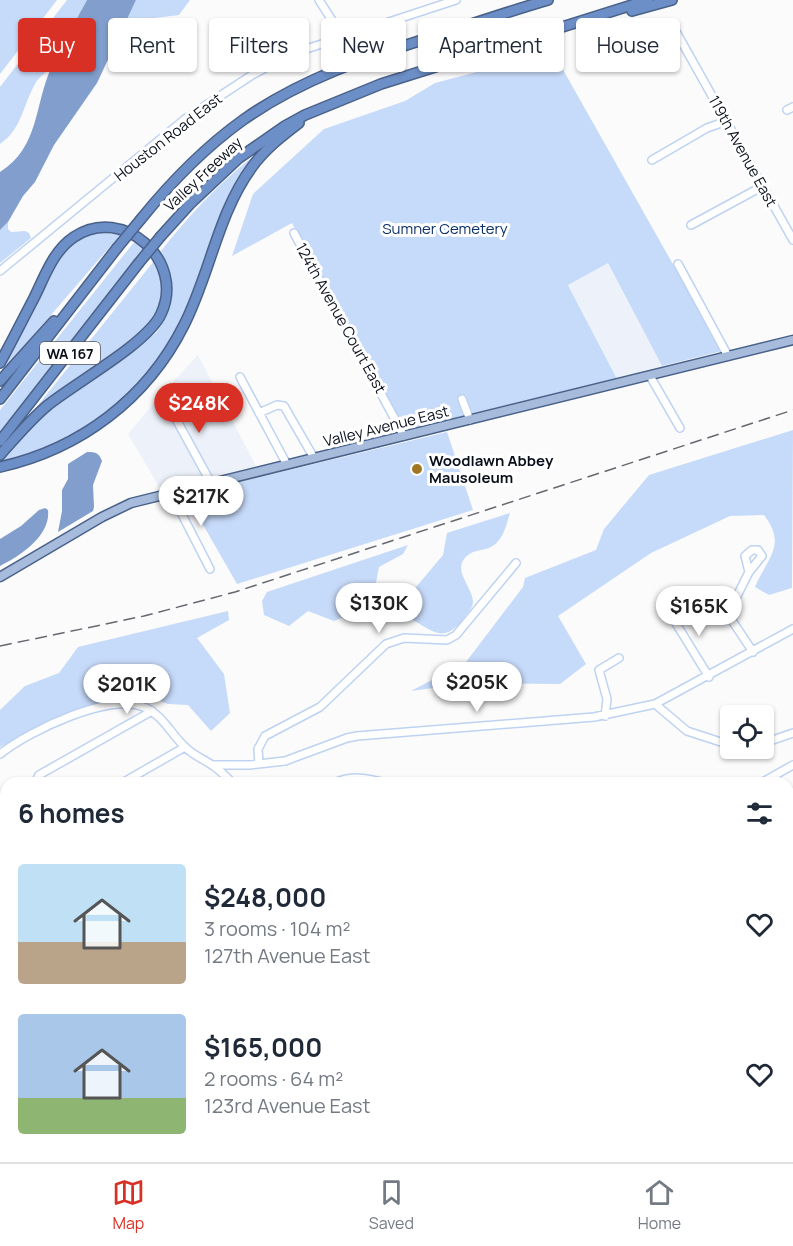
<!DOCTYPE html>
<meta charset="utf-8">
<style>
:root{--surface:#fff;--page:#f2f2f3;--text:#1f2937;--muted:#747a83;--line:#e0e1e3;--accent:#d93025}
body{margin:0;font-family:Manrope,sans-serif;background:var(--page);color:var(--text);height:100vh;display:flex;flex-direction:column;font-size:22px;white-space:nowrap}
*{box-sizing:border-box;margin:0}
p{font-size:20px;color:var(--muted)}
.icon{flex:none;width:33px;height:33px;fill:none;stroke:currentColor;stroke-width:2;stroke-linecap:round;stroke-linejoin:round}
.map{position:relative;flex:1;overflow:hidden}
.drawer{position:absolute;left:0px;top:777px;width:794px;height:386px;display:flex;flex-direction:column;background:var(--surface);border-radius:18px 18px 0 0;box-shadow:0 2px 4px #0004}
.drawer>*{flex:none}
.banner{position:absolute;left:18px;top:18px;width:758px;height:54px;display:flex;gap:12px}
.tools{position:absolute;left:720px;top:705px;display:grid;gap:12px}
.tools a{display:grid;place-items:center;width:54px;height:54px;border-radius:6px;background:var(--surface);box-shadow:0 2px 4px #0004;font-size:30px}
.price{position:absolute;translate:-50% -51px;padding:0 14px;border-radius:21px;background:#fff;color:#222;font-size:20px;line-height:39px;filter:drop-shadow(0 2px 3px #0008)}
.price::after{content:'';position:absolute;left:50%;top:36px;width:18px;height:14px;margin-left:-9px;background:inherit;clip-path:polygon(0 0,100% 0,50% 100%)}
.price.selected{background:var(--accent);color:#fff}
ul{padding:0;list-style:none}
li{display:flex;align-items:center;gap:18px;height:150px;padding:0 18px}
li span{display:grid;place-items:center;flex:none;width:168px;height:120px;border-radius:6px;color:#555}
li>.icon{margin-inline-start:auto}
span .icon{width:72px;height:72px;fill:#fffc;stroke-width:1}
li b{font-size:26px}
h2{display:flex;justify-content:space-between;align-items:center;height:72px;padding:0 18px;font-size:26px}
.pill{padding:0 21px;border-radius:6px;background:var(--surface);box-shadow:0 2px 4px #0004;font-size:21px;line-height:54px}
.pill.selected{background:var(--accent);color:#fff}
.tab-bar{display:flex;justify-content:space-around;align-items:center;height:84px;border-top:2px solid var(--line);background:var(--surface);font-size:16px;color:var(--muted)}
.tab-bar a{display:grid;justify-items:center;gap:3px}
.tab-bar .selected{color:var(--accent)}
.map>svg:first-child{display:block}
.built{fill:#edf2fa}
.green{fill:#c6daf9}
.water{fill:#819ecd}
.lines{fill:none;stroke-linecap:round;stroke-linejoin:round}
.minor-casing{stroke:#bed2f2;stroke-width:10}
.major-casing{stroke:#4a628a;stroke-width:11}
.highway-casing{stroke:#4a628a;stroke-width:12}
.minor{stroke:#fff;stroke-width:7}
.major{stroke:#a7bcdd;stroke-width:8}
.highway{stroke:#6d8fc7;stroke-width:9}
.rail{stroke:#65686f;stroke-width:1.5;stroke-dasharray:12 6;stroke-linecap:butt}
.highway-bridge-casing{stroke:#4a628a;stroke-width:12;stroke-linecap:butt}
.highway-bridge{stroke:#6d8fc7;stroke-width:9}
.poi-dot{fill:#a07625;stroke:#fff;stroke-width:2}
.labels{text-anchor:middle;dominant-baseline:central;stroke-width:6;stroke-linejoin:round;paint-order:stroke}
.shield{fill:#fff;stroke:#53575f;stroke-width:1.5}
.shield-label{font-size:14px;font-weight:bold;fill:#090f1a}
.street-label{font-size:15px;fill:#090f1a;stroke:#fff}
.park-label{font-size:15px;fill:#0d3068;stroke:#fff}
.poi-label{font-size:15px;font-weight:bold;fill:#090f1a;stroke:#fff;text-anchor:start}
</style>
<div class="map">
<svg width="793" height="1162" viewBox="0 0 793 1162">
<rect width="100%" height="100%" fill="#fbfbfb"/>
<path class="built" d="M608,263L662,366L617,379L568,284Z
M198,355L256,466L161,490L128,434L157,399Z"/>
<path class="green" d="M0,0H57L0,74Z
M67,0H87C76,21 67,44 54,63C49,71 40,75 35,84C23,105 22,129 0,144V87Z
M136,0H190L179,15L146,19L121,31Z
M553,52L722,351L662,366L608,263L568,285L617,379L403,430L339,315L292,223L232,256L253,194L324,129L405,101L435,83Z
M259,152C243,183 226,214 211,245C197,274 190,306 175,334C142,399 70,448 0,462L42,416L156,333C177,305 176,282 161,251C190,214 221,181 259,152Z
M8,222V229L11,232L25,231L29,233L31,238L0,263V230Z
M98,232L120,235L0,374L59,257C70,243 81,236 98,232Z
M135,241L146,250L0,435V410Z
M154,261C168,283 162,304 149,325L30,415Z
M793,430L792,588L769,595L755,587C768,557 787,545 764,515L730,516L651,553L558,616L586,664L560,684L470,683L411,691L466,662L523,587L525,578L596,550L604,529L649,475Z
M447,432L473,510L237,584L186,495Z
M510,513C506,526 503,542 489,548C480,551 471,550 464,559C454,573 473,588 473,602C473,608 467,613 464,618C443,645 434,631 409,618L405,607L406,599L443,555L447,533Z
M408,545L403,554L379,567L375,588L362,610L334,621L308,611L289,626L264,615L262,601L267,592Z
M228,611L229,620L197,638L224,674L230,713L211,731L188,705L168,704L141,694L120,695C78,710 38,724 0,747V710L25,686L59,673L78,647Z
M0,1087L6,1091V1156H151L162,1162H0Z"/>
<path class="water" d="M87,0H136L97,83L54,145L35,182L23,196L8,222L0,230V172C40,147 34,104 52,66C63,44 75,22 87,0Z
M87,452C96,452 99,453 102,461L93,485L94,507L93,511L58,532L62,511V490L68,479V464Z
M45,508L48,510C51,536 20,556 0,566V539L21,526L39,510Z"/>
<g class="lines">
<g class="minor-casing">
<path id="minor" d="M319,0L335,25L339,38
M675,30L793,240
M787,110L793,107
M652,160L707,128L727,121
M691,225L763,186
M294,233L404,436
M678,264L728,356
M0,271L185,119L252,75L291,54L456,0
M650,376L680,428
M240,377L285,461L284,465
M164,397L211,483
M462,399L470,420
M259,413L277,405L284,406L314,458
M171,493L210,569
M749,572L745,556L752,550H758L762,556L749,572L729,612L733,622L753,652
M669,612L709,677
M655,704L793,629
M605,716L607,699L599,670L619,658
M764,743L793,733
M0,754C29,731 111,691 146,708C163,716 171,734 185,747C193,755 203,759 212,765C220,770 226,777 233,783
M259,764L258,749L265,736L320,707L386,644L404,638L447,640L456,635L516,563
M213,765H250L285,761L347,738L357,736L594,717L655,704L687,731L730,745
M35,783L39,775L152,711
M122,783L185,747
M334,783C352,775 367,778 386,783
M761,783L793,765
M0,853L6,848
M0,949L6,945
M0,1044L6,1051
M788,1127L793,1123
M170,1156L189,1162
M283,1162L284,1156
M373,1162L407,1159L436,1162
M592,1162L597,1156
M724,1162L734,1156"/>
</g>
<g class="major-casing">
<path id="major" d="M0,577L102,517L131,503L793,340"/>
</g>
<g class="highway-casing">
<path id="highway" d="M632,11L672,0
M141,219C171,182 204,148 243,120C301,79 367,57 435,36C472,24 510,11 548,0
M161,236L190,204L239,158L285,126L305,115L381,84L648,0
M0,363C12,341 23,319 34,298C45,276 53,251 74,237C123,204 186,261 161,314C148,343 75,383 48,405C30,420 15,438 0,455
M0,381L54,321
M0,399L117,248
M0,441L138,264
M0,467C80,449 147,399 184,325C210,274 218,213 252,167C265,149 282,136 299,123"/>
</g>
<use href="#minor" class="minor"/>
<use href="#major" class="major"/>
<use href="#highway" class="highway"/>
<path class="rail" d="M0,646L144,616L235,592L793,410"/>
<g class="highway-bridge-casing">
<path id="highway-bridge" d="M117,248L141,219
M138,264L161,236"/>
</g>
<use href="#highway-bridge" class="highway-bridge"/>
</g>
<circle class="poi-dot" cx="417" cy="469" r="6"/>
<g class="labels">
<rect class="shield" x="40" y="342" width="60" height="22" rx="4.5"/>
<g class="shield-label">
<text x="70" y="353">WA 167</text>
</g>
<g class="street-label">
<text transform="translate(168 137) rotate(-38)">Houston Road East</text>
<text transform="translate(743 151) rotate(61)">119th Avenue East</text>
<text transform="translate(203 174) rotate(-43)">Valley Freeway</text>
<text transform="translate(341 318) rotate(61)">124th Avenue Court East</text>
<text transform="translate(386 426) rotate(-14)">Valley Avenue East</text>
</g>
<g class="park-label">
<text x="445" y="228">Sumner Cemetery</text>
</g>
<g class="poi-label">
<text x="429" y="460">Woodlawn Abbey<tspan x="429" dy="17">Mausoleum</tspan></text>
</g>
</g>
</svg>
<div class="tools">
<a><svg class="icon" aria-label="locate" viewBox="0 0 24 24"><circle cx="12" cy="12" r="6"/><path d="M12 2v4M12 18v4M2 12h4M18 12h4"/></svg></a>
</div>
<b class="price selected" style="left:199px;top:434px">$248K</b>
<b class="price" style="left:201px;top:527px">$217K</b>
<b class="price" style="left:379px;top:634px">$130K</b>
<b class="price" style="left:699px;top:637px">$165K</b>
<b class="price" style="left:477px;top:713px">$205K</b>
<b class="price" style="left:127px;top:715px">$201K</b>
<div class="banner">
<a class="pill selected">Buy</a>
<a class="pill">Rent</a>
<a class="pill">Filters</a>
<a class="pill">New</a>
<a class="pill">Apartment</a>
<a class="pill">House</a>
</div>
<section class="drawer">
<h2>6 homes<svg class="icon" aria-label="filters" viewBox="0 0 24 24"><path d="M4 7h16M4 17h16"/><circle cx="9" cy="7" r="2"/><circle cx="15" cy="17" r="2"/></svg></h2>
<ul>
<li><span style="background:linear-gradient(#bfe0f5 65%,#b9a48a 0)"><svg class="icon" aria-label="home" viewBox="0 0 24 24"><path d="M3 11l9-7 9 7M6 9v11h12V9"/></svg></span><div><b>$248,000</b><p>3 rooms · 104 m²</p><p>127th Avenue East</p></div><svg class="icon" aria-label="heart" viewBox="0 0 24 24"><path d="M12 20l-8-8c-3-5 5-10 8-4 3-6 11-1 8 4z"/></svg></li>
<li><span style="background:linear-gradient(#a9c7e8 70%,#8fb573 0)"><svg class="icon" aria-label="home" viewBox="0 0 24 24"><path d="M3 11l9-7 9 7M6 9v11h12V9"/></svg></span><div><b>$165,000</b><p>2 rooms · 64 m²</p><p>123rd Avenue East</p></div><svg class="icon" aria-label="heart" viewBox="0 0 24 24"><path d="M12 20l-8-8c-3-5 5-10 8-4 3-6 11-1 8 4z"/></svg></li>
</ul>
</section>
</div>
<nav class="tab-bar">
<a class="selected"><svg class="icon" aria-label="map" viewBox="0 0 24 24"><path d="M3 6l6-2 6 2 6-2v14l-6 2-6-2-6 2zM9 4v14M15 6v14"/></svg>Map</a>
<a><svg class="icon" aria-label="saved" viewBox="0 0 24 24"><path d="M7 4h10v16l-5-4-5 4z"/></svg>Saved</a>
<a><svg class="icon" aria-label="home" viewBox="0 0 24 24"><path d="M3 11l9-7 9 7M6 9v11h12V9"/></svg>Home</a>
</nav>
